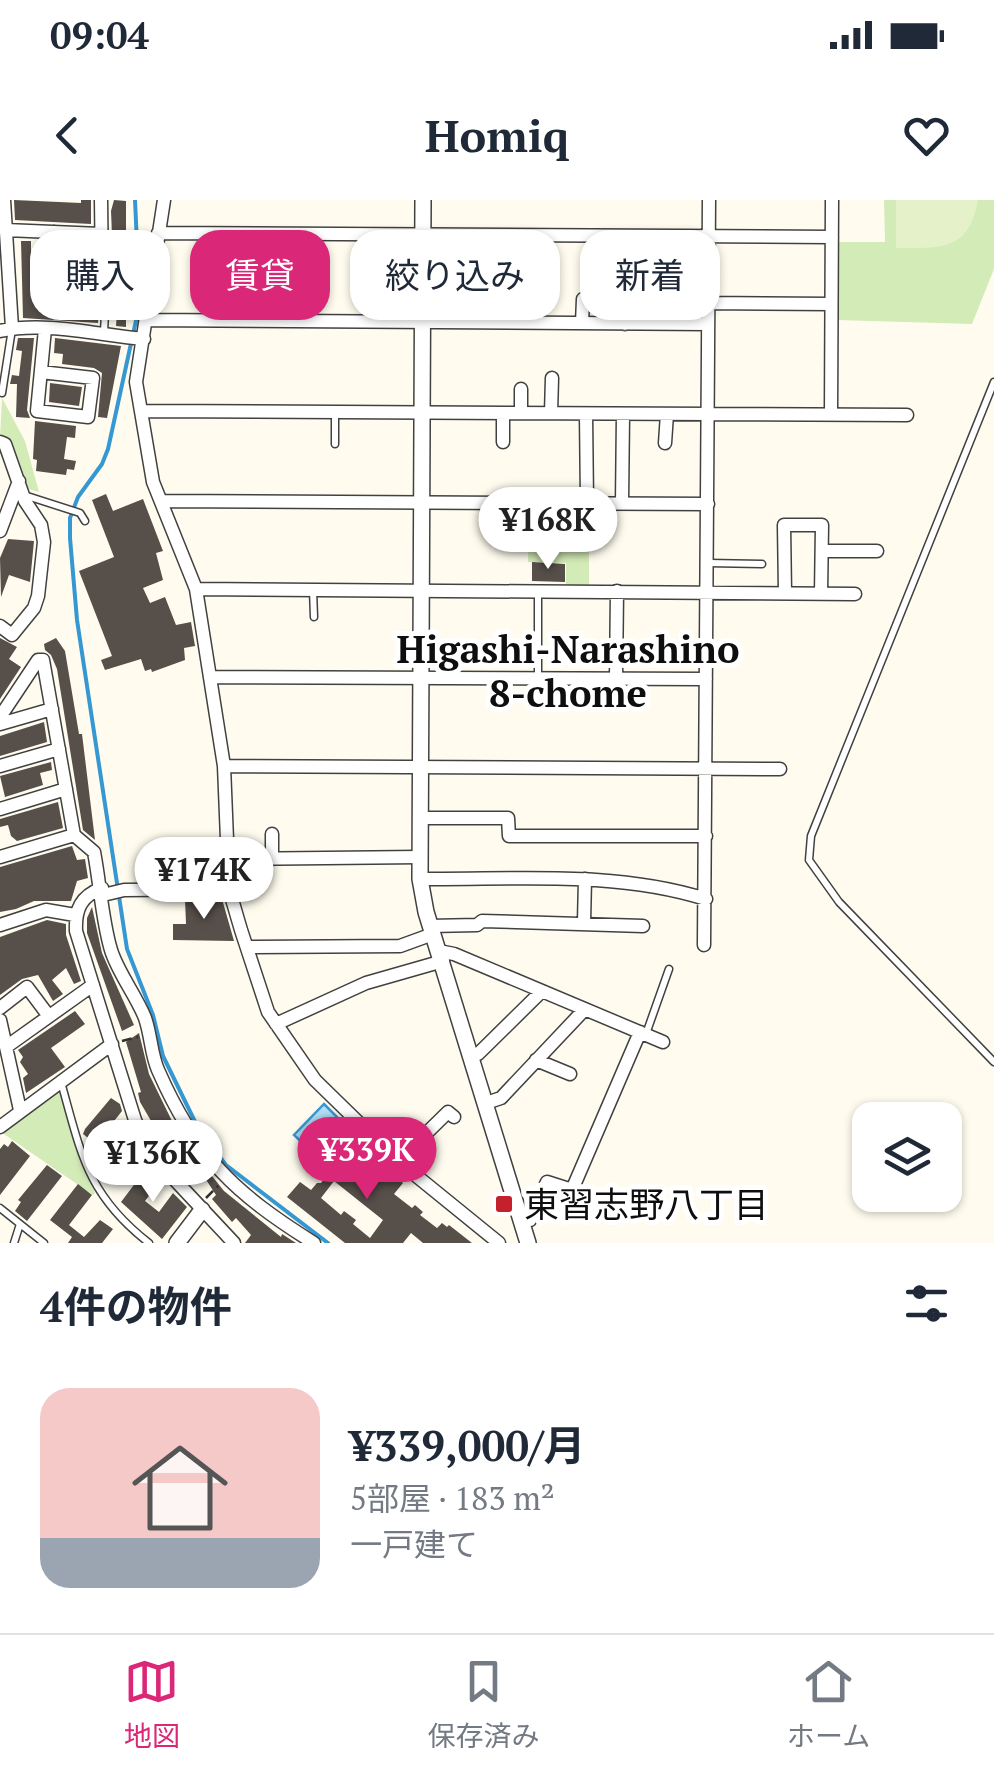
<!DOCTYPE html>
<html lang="ja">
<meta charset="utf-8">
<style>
:root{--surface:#fff;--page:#f6f6f7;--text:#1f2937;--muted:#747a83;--line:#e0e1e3;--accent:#db2777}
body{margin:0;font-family:"PT Serif","Noto Sans JP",serif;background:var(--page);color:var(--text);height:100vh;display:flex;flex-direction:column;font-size:38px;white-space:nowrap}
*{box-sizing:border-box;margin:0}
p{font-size:32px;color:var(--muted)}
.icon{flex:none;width:55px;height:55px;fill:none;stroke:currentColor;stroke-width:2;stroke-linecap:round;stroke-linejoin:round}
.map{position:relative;height:1043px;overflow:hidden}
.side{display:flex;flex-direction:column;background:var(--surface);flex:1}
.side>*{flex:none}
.banner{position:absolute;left:30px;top:30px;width:935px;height:90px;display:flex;gap:20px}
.buttons{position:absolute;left:852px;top:902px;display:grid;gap:20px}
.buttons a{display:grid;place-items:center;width:110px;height:110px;border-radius:20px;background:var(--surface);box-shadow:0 2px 8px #0004;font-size:50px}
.price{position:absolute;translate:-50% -85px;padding:0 22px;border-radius:35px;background:#fff;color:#222;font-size:32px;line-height:65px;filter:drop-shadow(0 2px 5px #0008)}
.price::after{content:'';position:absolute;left:50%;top:60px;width:30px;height:22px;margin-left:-15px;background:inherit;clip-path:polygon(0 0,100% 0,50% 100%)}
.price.on{background:var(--accent);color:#fff}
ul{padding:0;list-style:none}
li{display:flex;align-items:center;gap:30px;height:250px;padding:0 40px}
li span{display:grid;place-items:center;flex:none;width:280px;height:200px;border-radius:30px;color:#555}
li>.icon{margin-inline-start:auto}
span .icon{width:120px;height:120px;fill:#fffc;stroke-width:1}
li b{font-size:42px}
h2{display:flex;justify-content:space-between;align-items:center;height:120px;padding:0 40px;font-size:42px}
.chip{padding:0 35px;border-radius:30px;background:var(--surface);box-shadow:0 2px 8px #0004;font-size:35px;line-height:90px}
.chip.on{background:var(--accent);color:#fff}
.status{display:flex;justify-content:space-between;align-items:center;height:70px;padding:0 50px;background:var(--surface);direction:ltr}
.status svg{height:28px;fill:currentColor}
header{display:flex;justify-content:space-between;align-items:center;height:130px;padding:0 40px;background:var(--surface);font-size:45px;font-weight:700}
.dock{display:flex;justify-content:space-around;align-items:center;height:140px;border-top:2px solid var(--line);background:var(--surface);font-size:28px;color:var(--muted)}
.dock a{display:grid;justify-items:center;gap:5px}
.dock .on{color:var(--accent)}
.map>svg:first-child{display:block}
.green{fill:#d3ebb7}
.pitch{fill:#e5f2c9}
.water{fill:#b2e0f8;stroke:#3698d2;stroke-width:2.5}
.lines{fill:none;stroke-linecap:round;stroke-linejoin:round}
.stream{stroke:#3698d2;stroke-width:4}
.building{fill:#574f4a;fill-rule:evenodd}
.service-casing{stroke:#414141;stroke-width:9}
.minor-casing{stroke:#414141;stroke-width:15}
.tertiary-casing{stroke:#414141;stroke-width:18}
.path{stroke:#303030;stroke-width:2.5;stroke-dasharray:10 5;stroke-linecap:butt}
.service{stroke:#fff;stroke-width:6}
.minor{stroke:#fff;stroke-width:12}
.tertiary{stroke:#fff;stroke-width:15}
.poi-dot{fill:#c4212c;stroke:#fff;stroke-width:4}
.labels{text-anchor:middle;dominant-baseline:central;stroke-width:10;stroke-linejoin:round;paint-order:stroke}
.poi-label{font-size:35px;fill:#0e0e0e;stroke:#fff;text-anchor:start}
.neighbourhood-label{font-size:38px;font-weight:bold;fill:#0e0e0e;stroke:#fff}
</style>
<div class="status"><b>09:04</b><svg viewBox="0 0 49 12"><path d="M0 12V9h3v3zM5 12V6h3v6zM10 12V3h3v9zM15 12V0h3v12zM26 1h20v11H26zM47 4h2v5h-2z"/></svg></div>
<header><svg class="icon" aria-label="back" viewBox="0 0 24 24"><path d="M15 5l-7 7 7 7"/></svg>Homiq<svg class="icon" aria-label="heart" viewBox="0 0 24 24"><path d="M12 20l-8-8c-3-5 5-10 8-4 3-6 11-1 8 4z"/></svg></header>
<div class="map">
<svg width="994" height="1043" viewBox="0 0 994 1043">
<rect width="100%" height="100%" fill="#fffcef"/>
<path class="green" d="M884,0H994V69L972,124L837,120L836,42H885Z
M2,198L25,241L39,292L25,288L0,238Z
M529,307H589V388H566V363L528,362Z
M56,890L60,892L78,952L95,993L93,995L1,932Z"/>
<path class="pitch" d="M896,0H978C969,52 940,48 896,48Z"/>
<path class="water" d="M324,904L341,921L311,951L294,935Z"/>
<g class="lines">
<path class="stream" d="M135,0L139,87L137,116L108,249L102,264L78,297L70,318V338L77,420L127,749L153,815L163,856L200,932L226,965L328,1043"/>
</g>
<path class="building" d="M14,0L81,3V0H91V24L15,20Z
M114,0L126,1V127L116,126L117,112L106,106L99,110L98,123L23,118L21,41H31V76L43,77L51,82L101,85L114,82L111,11ZM59,90L89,93L88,112L58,110Z
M64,42L92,44V64L62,63Z
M18,138H34L27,210L30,218L16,217L17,184H10L12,175L19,176L22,151L16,150Z
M55,138L121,146L107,218L98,217L102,173L94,168L62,164L63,154L54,153Z
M50,183L82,187L79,206L49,202Z
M35,221L76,226L75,238L67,237L64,259L76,261L74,270L67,269L66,275L36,271L37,260L33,259Z
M106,294L113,311L143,299L163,351L156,353L163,380L143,388L150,403L165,397L176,425L191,422L195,446L184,448L185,460L152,472L151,469L145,471L141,459L105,470L101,460L112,456L79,371L114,357L92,300Z
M8,339L34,341L30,382L9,375L1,397L0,358Z
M532,362L565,364V382L532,381Z
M0,438L17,447L9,459L21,467L0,499Z
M56,438L65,451L79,534H82L95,640L83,630L57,469L51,455L45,450L44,444Z
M44,522L47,542L0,556V536Z
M51,562L52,570L40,573L43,585L5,597L0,576Z
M58,602L63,628L17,641L11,636L8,625L0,627V619Z
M72,646L77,660L85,659L88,678L77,681L71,701H34L16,709L0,712V667Z
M185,699H222L234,741L173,740V724H186Z
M92,707L102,753L134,825L122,831L87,733V718Z
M47,720L66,724V735L81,781L74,784L66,768L52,780L63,794L53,801L38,775L22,779L0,795V737Z
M75,811L85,824L51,848L65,867L26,893L23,878L28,874L20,862L23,857L18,850Z
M139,833L149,874L172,921L169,923L178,938H183L207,970L192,980L171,955L140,902L138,893L141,892L126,842Z
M111,898L120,904L122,911L96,944L83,934L85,929Z
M346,934L399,976L398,978L403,983L394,994L412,1008L415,1005L423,1012L420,1015L437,1028L442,1023L447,1027L449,1025L472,1043H423L411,1033L403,1043H345L287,997L300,982L311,990L317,983H321L336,964L328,957ZM334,981L383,1020L370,1038L353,1024L356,1020L344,1011L341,1015L321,998Z
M127,936L138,950L113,983L98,972V968Z
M12,941L30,956L0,995V949L4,944L8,947Z
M47,965L62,976L27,1021L15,1011L21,1002L18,1000Z
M149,965L161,980L145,1001L159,1012L173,993L187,1007L162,1039L121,1002Z
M208,971L224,991L281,1037L282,1034L296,1043H245L251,1035L236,1018L232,1022L212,999L216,995L203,975Z
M78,984L92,995L69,1025L84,1037L100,1020L113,1029L102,1043H68L72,1037L50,1020Z"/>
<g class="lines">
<g class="service-casing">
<path id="service" d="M104,132L105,113
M994,182L811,636L809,660L839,702L994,862
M2,193L12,129
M335,244V213
M24,295L80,313L85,321
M708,363L762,364
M313,390L314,417
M538,478V392
M646,834L669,769
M61,882C81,953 87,995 149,1043
M0,1008L44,1043
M14,1043L20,1024"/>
</g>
<g class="minor-casing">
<path id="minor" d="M4,0L12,128
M164,0L136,182L153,282L196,389L224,566L229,689L241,730L268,812L315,880L398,961L499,1043
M6,30L100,34
M54,32L52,72L102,75L101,0
M158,33L832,37
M625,91V124
M708,103L831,104
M148,120L708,124
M582,123L583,99
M0,131C45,121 98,135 144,139
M41,172L93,178L88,217L37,211L45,129
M143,211L907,215
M503,213V242
M521,213V189
M551,213L552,178
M586,214L587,303
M831,215L832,0
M0,242L5,244L25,301L41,325L44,342L38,396L34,408L12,435L0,426
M665,243L667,214
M161,301L708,304
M622,303L623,214
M0,331L19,281
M823,351H877
M196,389L855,394
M785,393L784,325H822L821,394
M212,477L706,479
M616,478L617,391
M0,517L38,460H43L74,635L94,652C100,683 102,720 111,750C118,773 136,795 145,818C151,835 151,854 158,870C196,957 234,993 314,1043
M0,524L52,509
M0,566L59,549
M224,566L780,569
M0,609L66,589
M420,618H508L509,636H706
M0,657L74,635
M272,658V634
M227,659L420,657
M420,679C515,680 614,670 706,699
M102,688C81,696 75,709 76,731L135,920L144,940L160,964L234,1043
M103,695L124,690L229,689
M584,722L585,679
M0,725L46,710L75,715
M430,726L477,725L482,721L643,726
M704,745L709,0
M248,747L400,746L433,734
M439,751L454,754L663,842
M0,808L27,787L48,815
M0,820L20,910
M276,824L366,783L443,761
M6,847L93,785
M471,855L478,854L542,791
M536,860L570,874
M486,903L501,898L585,809
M0,927L112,844
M398,961L448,912L454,917
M521,1020H530L547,982L572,990L640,832"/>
</g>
<g class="tertiary-casing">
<path id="tertiary" d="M423,0L420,679L426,712L528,1043
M177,1043L202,1010"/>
</g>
<path class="path" d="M122,841L138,837
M206,998L218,986"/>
<use href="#service" class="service"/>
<use href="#minor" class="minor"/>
<use href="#tertiary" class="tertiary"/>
</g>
<rect class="poi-dot" x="494" y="994" width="20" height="20" rx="5"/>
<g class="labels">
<g class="poi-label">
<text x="524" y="1004">東習志野八丁目</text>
</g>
<g class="neighbourhood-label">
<text x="568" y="449">Higashi-Narashino<tspan x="568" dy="44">8-chome</tspan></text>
</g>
</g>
</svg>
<div class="buttons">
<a><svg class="icon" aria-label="layers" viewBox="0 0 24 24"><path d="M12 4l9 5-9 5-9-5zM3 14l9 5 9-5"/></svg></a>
</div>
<b class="price" style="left:548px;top:372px">¥168K</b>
<b class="price" style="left:204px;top:722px">¥174K</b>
<b class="price on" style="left:367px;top:1002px">¥339K</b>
<b class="price" style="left:153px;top:1005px">¥136K</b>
<div class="banner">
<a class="chip">購入</a>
<a class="chip on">賃貸</a>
<a class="chip">絞り込み</a>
<a class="chip">新着</a>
</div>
</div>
<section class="side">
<h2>4件の物件<svg class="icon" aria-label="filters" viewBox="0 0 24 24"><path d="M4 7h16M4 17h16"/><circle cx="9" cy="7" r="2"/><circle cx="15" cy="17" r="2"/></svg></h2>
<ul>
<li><span style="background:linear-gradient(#f6c9c9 75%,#9aa5b1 0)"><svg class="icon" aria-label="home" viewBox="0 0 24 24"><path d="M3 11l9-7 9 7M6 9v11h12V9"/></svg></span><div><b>¥339,000/月</b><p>5部屋 · 183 m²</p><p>一戸建て</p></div></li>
</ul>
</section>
<nav class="dock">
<a class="on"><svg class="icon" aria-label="map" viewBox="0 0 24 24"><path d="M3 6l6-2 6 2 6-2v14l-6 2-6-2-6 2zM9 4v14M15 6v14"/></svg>地図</a>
<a><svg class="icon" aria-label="saved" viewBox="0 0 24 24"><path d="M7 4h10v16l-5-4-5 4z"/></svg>保存済み</a>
<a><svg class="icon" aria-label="home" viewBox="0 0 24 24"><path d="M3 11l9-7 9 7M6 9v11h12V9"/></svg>ホーム</a>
</nav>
